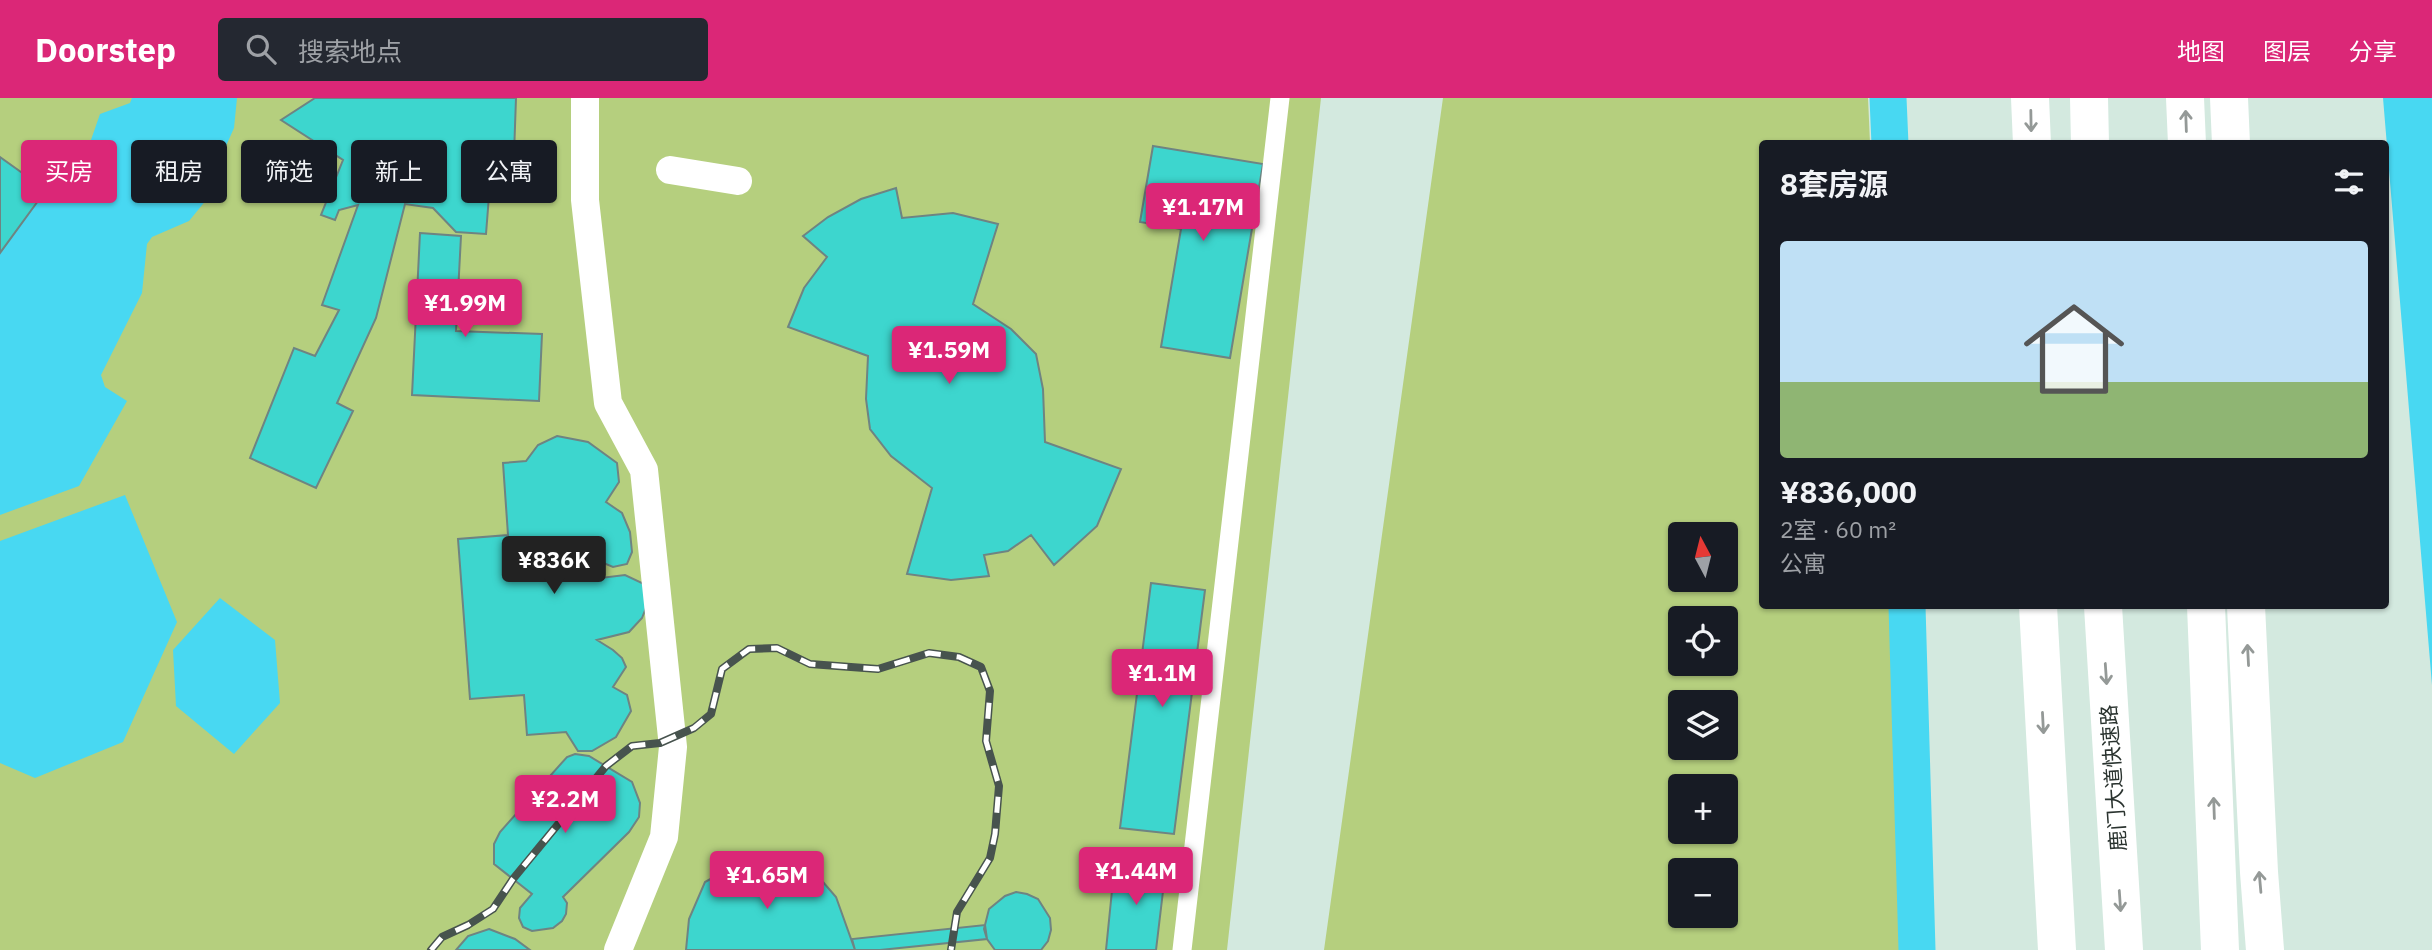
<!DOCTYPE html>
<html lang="zh">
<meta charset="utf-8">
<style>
:root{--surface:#171b24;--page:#242831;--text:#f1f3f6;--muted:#9ea1a6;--accent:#db2777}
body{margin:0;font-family:"IBM Plex Sans","Noto Sans SC",sans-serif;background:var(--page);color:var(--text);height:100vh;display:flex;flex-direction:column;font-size:26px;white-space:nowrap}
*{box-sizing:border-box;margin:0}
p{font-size:23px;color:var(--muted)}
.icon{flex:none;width:38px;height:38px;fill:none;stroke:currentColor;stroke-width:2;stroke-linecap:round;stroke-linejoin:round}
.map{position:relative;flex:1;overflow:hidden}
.sheet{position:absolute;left:1759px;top:42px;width:630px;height:469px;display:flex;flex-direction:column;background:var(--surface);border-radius:7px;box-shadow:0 2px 5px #0004}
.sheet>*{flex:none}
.hud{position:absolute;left:21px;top:42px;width:665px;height:63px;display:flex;gap:14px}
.needle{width:46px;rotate:353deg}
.fabs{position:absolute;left:1668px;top:424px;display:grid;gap:14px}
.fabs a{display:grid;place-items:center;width:70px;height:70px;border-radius:7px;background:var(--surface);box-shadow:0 2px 5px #0004;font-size:35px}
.price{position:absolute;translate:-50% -60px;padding:0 16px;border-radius:7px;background:var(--accent);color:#fff;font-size:23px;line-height:46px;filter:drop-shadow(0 2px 4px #0008)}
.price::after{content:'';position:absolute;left:50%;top:42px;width:21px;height:16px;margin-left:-10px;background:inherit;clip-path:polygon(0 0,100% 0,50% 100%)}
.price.on{background:#222;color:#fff}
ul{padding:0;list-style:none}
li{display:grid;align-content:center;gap:14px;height:371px;padding:0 21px}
li span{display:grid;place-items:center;height:217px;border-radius:7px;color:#555}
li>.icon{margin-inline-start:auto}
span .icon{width:126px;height:126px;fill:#fffc;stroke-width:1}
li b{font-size:30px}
h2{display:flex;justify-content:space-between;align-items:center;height:84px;padding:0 21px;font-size:30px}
.tag{padding:0 24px;border-radius:7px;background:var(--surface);box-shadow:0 2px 5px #0004;font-size:24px;line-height:63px}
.tag.on{background:var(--accent);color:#fff}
header{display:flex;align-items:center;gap:42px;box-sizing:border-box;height:98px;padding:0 35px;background:var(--accent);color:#fff}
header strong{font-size:33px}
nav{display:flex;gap:38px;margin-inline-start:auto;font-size:24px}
.search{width:490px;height:63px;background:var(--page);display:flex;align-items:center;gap:18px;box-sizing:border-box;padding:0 24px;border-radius:7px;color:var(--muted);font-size:26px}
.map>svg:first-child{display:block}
.green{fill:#b5cf7e;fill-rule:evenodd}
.water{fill:#48d8f2}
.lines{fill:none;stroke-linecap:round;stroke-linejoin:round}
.canal{stroke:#48d8f2;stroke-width:37}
.building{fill:#3dd6ce;stroke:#6e8482;stroke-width:2}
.service{stroke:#fff;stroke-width:19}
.pedestrian{stroke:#fff;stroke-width:28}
.primary{stroke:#fff;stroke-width:38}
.trunk{stroke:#fff;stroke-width:38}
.rail-casing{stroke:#47534e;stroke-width:8}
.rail{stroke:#fff;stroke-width:5;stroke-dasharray:16;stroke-linecap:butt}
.oneway{stroke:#949997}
.labels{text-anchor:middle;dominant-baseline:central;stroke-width:7;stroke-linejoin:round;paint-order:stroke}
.street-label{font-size:21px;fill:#2a332f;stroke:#fff}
</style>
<header>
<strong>Doorstep</strong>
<div class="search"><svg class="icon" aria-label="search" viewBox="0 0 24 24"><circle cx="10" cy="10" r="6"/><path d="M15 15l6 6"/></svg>搜索地点</div>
<nav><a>地图</a><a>图层</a><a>分享</a></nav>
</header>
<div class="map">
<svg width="2432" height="852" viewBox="0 0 2432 852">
<rect width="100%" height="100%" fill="#d3e9df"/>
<path class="green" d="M0,0H1321L1227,852H0Z
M1443,0H1868L1870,45L1762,46V508H1894L1912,852H1324ZM1680,436H1726V481H1680ZM1680,520H1726V565H1680ZM1680,604H1726V649H1680ZM1680,688H1726V733H1680ZM1680,772H1726V817H1680Z"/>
<path class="water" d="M132,0H237L234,30L214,75L207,101L189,123L152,139L147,146L142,195L101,277L105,289L127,303L79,388L0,417V155L46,92L68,67L84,62L100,16L130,5Z
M2383,0H2432V587Z
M125,397L177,524L123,644L35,680L0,665V443Z
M220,500L275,542L280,605L234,656L176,608L173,552Z"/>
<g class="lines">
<path class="canal" d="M1888,0L1890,46
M1907,508L1917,852"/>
</g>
<path class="building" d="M315,0H516L513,85H490L486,136L456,134L433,110L405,106L376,220L337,305L353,313L316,390L250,360L294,250L315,258L339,212L322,207L358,107L339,112L335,122L321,117L343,62L281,22Z
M1153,48L1263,66L1230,260L1161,249L1181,131L1140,124Z
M0,59L46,92L0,155Z
M896,90L902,120L953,115L998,126L973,206L1011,231L1036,256L1043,291L1045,344L1121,371L1097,428L1054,467L1031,437L1008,453L984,457L989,478L951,482L907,476L932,390L891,358L870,331L866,301L868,258L788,229L804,190L827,159L803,138L828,119L861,101Z
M420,135L461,138L456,233L542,236L539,303L412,297Z
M557,338L588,344L617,365L619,384L606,404L622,415L630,434L632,454L627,466L613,469L599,463L601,480L625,477L642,485L651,497L642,520L629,534L597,542L613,552L622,560L626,569L613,589L627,597L631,613L616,639L592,653H578L566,634L527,637L524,597L470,601L458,441L508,437L503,365L526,363L538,347Z
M1151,485L1205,492L1174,736L1120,730Z
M575,656L589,658L632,684L640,705L639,719L629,734L563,799L567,805L566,816L562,823L553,830L532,833L523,829L519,820L520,810L532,796L494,766V746L500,734L567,659Z
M765,759L810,769L836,799L855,852H686L689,821L705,784L743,763Z
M1115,763L1166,768L1156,852H1106Z
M1016,794L1027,796L1038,801L1050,820L1051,832L1048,843L1041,852H995L987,841L984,831L989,811L1005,798Z
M985,827L987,841L880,852H855L852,841Z
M489,831L515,841L530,852H456L468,838Z"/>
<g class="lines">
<path class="service" d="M1182,852L1280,0"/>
<path class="pedestrian" d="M585,0V102L608,305L644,372L673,649L664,739L618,852
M670,72L738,83"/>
<path class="primary" d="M2030,0L2032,46
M2229,0L2231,46
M2038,508L2057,852
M2246,508L2259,774L2265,852"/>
<path class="trunk" d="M2089,0L2090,46
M2185,0L2187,46
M2103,508L2124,852
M2206,508L2220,852"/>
<g class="rail-casing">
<path id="rail" d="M431,852L442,839L468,827L493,811L513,781L606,668L632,648L660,645L694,630L711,616L722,571L749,551L777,550L810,566L878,571L929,555L959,559L981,569L990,593L986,643L999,688L995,736L990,760L957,814L951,852"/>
</g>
<use href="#rail" class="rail"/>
</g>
<defs><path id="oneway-shaft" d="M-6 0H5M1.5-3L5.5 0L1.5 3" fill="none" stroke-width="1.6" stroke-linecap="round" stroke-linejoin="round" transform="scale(1.75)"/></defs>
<g class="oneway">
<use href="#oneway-shaft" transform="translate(2031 23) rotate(89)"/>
<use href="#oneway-shaft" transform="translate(2186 23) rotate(-92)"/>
<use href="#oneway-shaft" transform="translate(2248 557) rotate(-93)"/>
<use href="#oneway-shaft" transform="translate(2106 576) rotate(86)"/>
<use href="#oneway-shaft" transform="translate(2043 625) rotate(87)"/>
<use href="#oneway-shaft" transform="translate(2214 710) rotate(-92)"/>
<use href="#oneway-shaft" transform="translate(2260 784) rotate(-95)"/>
<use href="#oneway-shaft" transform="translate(2120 803) rotate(86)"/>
</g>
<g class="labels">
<g class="street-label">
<text transform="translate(2113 680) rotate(-94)">鹿门大道快速路</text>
</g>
</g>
</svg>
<div class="fabs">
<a><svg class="needle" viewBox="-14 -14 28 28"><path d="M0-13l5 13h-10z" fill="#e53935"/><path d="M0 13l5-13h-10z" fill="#9ea1a6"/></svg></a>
<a><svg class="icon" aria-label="locate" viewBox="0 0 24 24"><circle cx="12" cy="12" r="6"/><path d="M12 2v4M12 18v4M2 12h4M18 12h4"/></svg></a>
<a><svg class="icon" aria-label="layers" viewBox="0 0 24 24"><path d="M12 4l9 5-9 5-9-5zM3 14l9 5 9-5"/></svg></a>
<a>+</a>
<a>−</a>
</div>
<b class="price" style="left:1203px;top:145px">¥1.17M</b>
<b class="price" style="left:465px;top:241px">¥1.99M</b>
<b class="price" style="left:949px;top:288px">¥1.59M</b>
<b class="price on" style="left:554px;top:498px">¥836K</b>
<b class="price" style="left:1162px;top:611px">¥1.1M</b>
<b class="price" style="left:565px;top:737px">¥2.2M</b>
<b class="price" style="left:1136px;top:809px">¥1.44M</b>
<b class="price" style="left:767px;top:813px">¥1.65M</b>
<div class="hud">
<a class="tag on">买房</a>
<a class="tag">租房</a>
<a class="tag">筛选</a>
<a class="tag">新上</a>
<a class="tag">公寓</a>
</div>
<section class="sheet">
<h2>8套房源<svg class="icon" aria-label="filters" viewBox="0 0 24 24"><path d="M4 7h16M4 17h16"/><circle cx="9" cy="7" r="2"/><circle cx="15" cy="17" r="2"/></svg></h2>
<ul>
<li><span style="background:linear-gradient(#bfe0f5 65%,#8fb573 0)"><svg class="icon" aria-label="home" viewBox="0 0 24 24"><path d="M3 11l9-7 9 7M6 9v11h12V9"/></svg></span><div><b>¥836,000</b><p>2室 · 60 m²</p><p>公寓</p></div></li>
</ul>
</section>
</div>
